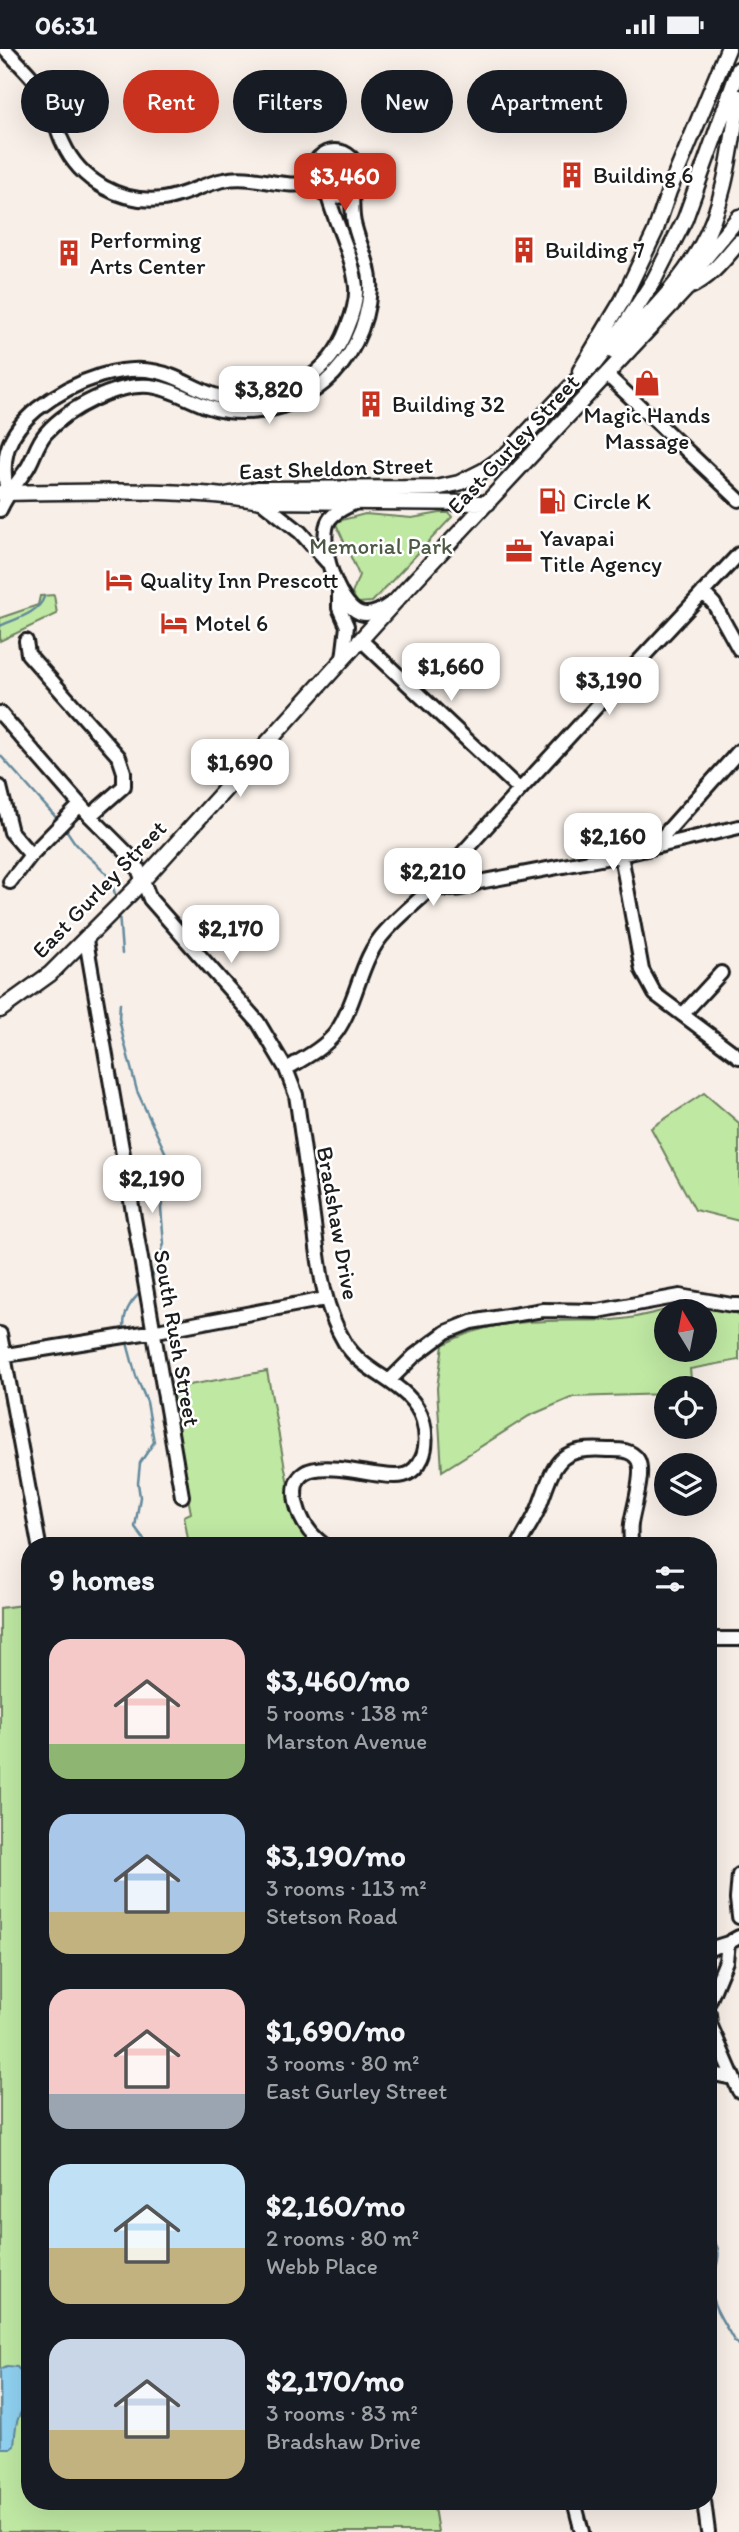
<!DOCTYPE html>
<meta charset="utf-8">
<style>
:root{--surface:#171b24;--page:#20242c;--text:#f1f3f6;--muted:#9ea1a6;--accent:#c8321e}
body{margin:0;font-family:Itim,sans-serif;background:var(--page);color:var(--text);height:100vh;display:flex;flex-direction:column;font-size:26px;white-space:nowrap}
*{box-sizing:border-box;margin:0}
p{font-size:23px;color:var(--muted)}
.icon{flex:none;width:38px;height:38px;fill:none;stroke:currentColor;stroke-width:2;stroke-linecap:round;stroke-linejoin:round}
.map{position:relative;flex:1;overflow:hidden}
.panel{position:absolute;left:21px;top:1488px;width:696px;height:973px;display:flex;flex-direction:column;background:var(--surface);border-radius:28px;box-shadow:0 7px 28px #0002}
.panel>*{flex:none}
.hud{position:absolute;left:21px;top:21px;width:698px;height:63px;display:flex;gap:14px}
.needle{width:46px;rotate:350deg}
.tools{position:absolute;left:654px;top:1250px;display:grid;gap:14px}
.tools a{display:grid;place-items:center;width:63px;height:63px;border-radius:50%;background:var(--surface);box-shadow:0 7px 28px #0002;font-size:35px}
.price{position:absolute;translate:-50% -60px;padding:0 16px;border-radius:14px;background:#fff;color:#222;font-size:23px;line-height:46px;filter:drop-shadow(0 2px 4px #0008)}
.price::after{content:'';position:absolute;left:50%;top:42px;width:21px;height:16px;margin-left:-10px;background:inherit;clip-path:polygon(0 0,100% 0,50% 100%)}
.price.current{background:var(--accent);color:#fff}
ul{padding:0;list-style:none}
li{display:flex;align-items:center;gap:21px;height:175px;padding:0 28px}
li span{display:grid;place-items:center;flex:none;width:196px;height:140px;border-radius:21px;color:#555}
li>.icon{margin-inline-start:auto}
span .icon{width:84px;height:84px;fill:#fffc;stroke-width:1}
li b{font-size:30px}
h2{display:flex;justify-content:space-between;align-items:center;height:84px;padding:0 28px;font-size:30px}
.tag{padding:0 24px;border-radius:32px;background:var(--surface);box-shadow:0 7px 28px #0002;font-size:24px;line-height:63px}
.tag.current{background:var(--accent);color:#fff}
.status{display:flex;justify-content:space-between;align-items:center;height:49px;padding:0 35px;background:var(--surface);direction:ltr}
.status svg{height:19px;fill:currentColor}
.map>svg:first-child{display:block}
.green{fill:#bfe8a3;stroke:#6e8260;stroke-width:2;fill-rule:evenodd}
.water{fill:#90d2f2;stroke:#62899c;stroke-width:2}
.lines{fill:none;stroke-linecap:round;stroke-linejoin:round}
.stream{stroke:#62899c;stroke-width:2.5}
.minor-casing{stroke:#1c1c1c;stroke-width:18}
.major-casing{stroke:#1c1c1c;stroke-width:19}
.minor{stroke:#fff;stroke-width:12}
.major{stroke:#fff;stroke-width:14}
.labels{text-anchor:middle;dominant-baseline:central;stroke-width:5;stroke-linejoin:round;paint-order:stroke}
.poi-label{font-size:23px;fill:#1c1c1c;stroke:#fff;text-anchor:start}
.street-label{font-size:23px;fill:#1c1c1c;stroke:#fff}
.park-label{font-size:23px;fill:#4d5944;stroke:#fff}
</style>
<div class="status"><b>06:31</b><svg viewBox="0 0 49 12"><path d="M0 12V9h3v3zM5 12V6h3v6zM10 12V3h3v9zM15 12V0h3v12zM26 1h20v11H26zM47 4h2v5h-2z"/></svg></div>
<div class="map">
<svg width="739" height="2483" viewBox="0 0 739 2483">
<rect width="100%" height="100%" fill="#f8efe8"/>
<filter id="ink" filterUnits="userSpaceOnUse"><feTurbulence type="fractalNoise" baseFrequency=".0143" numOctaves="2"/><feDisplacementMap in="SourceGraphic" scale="14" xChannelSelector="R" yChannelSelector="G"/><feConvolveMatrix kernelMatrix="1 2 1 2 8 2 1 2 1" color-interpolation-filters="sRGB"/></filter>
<g filter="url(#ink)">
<path class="green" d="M440,464H449L452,468L372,553L358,554L352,545L359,526L336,475L338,472L365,465L412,469Z
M54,546L57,565L0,592V569L38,556L40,547Z
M704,1044L739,1074V1172L695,1161L651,1079Z
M678,1258L713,1259L739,1265V1311L690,1320L692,1339H667V1345L573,1348L529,1367L442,1422L437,1339L443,1296C495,1266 556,1273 613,1271C635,1270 657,1263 678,1258ZM667,1262H705V1300H667Z
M267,1322L294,1468L305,1486L315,1496H189L184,1467L191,1464L167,1340Z
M30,1555V2452H433L438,2483H0V1559Z"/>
<path class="water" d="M7,2317L17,2318C42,2344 24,2349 17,2373C15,2380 15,2388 14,2396L10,2399H1L0,2320Z"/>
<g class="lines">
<path class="stream" d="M0,577C15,570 39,564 44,548
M0,706L60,773
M64,778C69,784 72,791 77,796C96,818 110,818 116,850
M119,863L122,905
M120,954L119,969L123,988L137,1042L172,1118L161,1159L164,1195L150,1234
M125,1284C121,1265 131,1252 143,1241
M126,1290L136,1327L147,1353L154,1393L140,1414L138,1434L140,1448L135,1478L148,1496
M709,2187C731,2205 707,2226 712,2248C715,2263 727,2278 734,2292L739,2296"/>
<g class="minor-casing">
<path id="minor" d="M5,0C19,15 37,31 46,49C54,63 56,80 63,94C80,132 121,155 163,150C184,147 203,135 224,131C254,124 284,142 314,133
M312 125a23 23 0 1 1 46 0a23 23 0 1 1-46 0Z
M607,326L739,451
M7,444C0,407 8,384 37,360C72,333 127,309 171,327C192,335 211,349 235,350C284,353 330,325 347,279C352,267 357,251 356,238C353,206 336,177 328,147
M261,452L300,483L327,513
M356,453C347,458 335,462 329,471C317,491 337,556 360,564C371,568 382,561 390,555
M0,461C7,445 16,435 26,421C34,410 36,395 46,384C68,359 117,334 150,337C177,340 199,359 226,362C304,371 364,317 370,240C372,219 360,198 355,178C351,166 353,153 352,141
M339,543V559L347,577L343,610
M703,543L714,555L739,600
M361,591L519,740
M26,592L28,605L119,708L124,723V737L90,767
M0,664L90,767L135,812L150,850L258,973L286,1020L296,1046C302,1086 307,1126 313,1167C319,1212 321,1254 345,1294C365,1327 412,1334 423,1372C426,1383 427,1398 422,1409C419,1416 412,1424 404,1426C376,1434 285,1392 296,1453C300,1471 309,1485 324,1496
M0,738L11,783L31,806
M655,796L739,702
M621,806L642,921L655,945L739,1008
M456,809L479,833
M10,833L31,806L80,756
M434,836C449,843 464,840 479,833L621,806L739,778
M86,891L182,1447
M684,964L721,924
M286,1020C303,1010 326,998 337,982C358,951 360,909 386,882C401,865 420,851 436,834C535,722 637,614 739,505
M0,1285L39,1496
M0,1307L162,1281L325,1250
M389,1332L414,1307L446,1283L471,1273L543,1261L598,1262L680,1247L732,1256H739
M519,1496C525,1483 534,1471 539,1458C555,1415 556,1397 608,1401C619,1401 631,1400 638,1411C645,1424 633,1460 631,1475C630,1482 631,1489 631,1496
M709,1590H739
M739,1826L737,1850L739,1868
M709,1900L728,1894L739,1888
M709,1953L726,1912L728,1894
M709,1965L710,1975L739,2042
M709,2024L733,2029
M574,2452L582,2483
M704,2452L708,2483"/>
</g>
<g class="major-casing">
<path id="major" d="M687,239L700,215L739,168
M614,303C644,270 678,238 700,199C726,153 731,98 739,48
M580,322L622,252L655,183L669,142L728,0
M0,444C83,443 180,438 261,452L488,454
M226,446L258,440L436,439L459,434L483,422L506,406L576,332L595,314L625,276L654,231L685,170L739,20
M0,961L50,925L135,840L402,545L687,239C710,229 723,212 739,193"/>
</g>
<use href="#minor" class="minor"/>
<use href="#major" class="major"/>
</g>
</g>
<defs>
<g id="building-bare" transform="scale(2.1)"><path d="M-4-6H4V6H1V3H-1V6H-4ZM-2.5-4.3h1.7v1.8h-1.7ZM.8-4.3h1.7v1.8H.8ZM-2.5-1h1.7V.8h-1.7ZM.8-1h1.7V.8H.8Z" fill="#c8321e" stroke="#fff" stroke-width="2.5" paint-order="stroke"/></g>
<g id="shop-bare" transform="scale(2.1)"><path d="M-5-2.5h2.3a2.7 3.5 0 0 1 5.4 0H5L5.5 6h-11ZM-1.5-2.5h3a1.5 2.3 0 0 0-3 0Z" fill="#c8321e" stroke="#fff" stroke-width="2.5" paint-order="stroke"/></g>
<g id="fuel-bare" transform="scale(2.1)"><path d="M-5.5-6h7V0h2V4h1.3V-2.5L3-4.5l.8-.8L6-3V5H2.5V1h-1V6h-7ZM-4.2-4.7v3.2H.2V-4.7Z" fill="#c8321e" stroke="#fff" stroke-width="2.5" paint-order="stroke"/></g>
<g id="office-bare" transform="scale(2.1)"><path d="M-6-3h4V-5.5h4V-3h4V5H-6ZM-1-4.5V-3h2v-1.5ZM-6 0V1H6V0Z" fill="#c8321e" stroke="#fff" stroke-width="2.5" paint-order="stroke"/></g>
<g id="hotel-bare" transform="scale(2.1)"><path d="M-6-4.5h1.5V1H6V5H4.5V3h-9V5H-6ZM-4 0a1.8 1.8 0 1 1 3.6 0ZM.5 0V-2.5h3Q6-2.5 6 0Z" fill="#c8321e" stroke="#fff" stroke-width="2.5" paint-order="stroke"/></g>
</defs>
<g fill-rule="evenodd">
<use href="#building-bare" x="572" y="126"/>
<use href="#building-bare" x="524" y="201"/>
<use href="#building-bare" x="69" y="204"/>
<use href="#shop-bare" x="647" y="334"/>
<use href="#building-bare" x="371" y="355"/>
<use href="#fuel-bare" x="552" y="452"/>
<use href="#office-bare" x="519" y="502"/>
<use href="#hotel-bare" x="119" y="531"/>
<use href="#hotel-bare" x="174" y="574"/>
</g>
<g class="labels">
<g class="poi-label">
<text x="593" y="126">Building 6</text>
<text x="90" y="191">Performing<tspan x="90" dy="26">Arts Center</tspan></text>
<text x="545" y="201">Building 7</text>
<text x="392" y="355">Building 32</text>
<text x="647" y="366" text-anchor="middle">Magic Hands<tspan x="647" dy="26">Massage</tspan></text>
<text x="573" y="452">Circle K</text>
<text x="540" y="489">Yavapai<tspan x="540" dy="26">Title Agency</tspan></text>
<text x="140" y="531">Quality Inn Prescott</text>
<text x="195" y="574">Motel 6</text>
</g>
<g class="street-label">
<text transform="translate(513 395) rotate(-47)">East Gurley Street</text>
<text transform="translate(336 419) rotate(-2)">East Sheldon Street</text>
<text transform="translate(99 840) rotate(-46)">East Gurley Street</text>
<text transform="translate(338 1174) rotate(80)">Bradshaw Drive</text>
<text transform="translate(177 1289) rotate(80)">South Rush Street</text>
</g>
<g class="park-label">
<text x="381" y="497">Memorial Park</text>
</g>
</g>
</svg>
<div class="tools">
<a><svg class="needle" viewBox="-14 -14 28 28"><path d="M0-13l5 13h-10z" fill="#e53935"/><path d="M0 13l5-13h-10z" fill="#9ea1a6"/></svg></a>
<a><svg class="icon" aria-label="locate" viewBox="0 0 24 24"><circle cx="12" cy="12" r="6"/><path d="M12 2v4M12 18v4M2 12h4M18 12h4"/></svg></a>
<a><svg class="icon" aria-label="layers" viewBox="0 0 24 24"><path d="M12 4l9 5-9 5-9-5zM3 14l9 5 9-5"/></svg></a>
</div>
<b class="price current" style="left:345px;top:164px">$3,460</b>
<b class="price" style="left:269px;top:377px">$3,820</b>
<b class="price" style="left:451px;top:654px">$1,660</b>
<b class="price" style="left:609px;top:668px">$3,190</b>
<b class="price" style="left:240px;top:750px">$1,690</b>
<b class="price" style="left:613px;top:824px">$2,160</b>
<b class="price" style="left:433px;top:859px">$2,210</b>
<b class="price" style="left:231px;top:916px">$2,170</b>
<b class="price" style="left:152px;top:1166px">$2,190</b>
<div class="hud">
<a class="tag">Buy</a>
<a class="tag current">Rent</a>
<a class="tag">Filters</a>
<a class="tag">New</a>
<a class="tag">Apartment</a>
</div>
<section class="panel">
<h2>9 homes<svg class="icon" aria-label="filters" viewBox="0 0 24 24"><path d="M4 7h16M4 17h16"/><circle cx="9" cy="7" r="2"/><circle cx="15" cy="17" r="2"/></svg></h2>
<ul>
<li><span style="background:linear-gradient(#f6c9c9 75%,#8fb573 0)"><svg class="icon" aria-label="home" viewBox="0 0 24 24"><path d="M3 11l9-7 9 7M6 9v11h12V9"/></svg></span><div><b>$3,460/mo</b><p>5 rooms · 138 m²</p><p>Marston Avenue</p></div></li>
<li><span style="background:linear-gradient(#a9c7e8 70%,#c2b280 0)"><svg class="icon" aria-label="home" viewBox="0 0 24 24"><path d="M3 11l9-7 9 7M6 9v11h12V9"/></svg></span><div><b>$3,190/mo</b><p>3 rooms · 113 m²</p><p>Stetson Road</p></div></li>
<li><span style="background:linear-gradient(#f6c9c9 75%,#9aa5b1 0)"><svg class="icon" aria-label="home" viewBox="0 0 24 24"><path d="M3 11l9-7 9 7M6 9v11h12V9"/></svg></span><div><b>$1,690/mo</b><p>3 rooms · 80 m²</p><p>East Gurley Street</p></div></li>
<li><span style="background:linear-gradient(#bfe0f5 60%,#c2b280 0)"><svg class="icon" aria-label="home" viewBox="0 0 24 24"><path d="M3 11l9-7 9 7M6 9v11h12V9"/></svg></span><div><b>$2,160/mo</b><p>2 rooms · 80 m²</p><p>Webb Place</p></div></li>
<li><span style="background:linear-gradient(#c9d6e8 65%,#c2b280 0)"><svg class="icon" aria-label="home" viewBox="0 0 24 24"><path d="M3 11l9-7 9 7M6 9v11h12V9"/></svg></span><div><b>$2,170/mo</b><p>3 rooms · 83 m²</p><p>Bradshaw Drive</p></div></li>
</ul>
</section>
</div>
